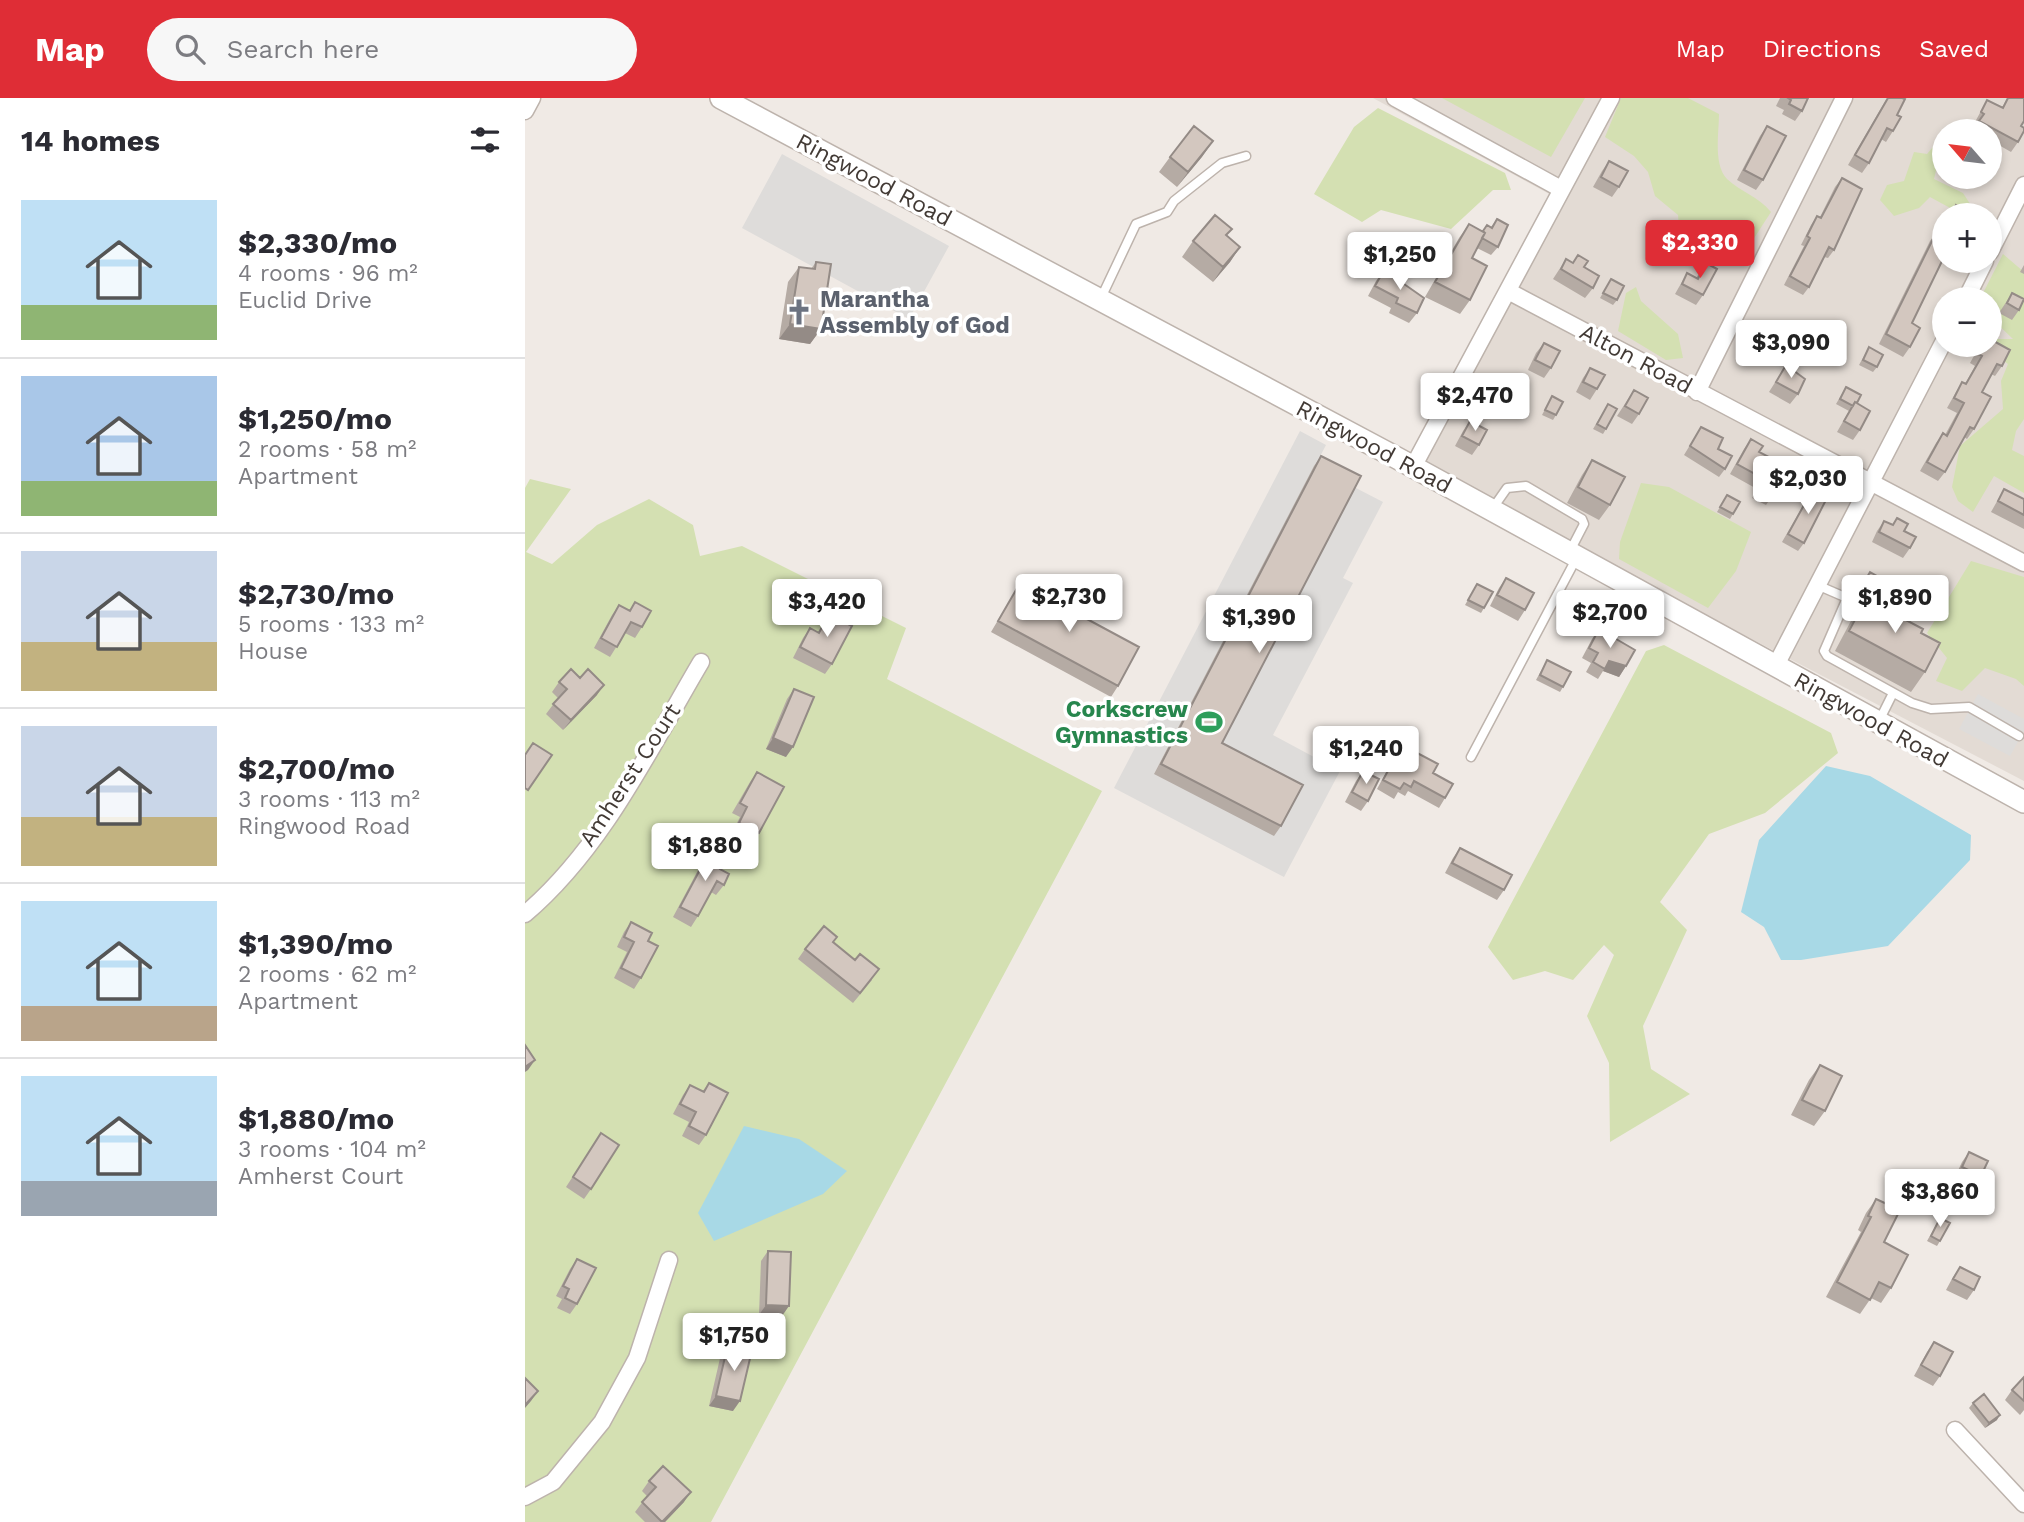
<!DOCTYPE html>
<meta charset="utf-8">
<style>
:root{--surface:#fff;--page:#f7f7f7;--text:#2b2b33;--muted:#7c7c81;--line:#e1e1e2;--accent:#df2d36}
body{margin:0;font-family:"Work Sans",sans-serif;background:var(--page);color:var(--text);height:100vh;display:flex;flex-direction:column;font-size:26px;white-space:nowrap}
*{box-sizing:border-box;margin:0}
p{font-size:23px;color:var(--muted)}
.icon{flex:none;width:38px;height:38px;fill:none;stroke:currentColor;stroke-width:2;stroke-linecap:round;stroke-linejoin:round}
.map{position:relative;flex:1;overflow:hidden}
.panel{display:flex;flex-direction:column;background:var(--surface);width:525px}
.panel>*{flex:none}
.needle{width:46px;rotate:298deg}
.tools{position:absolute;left:1407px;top:21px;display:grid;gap:14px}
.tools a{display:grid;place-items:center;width:70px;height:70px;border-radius:50%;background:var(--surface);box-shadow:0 4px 10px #0003;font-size:35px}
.price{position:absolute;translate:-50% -60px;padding:0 16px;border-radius:7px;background:#fff;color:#222;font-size:23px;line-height:46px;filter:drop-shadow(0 2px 4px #0008)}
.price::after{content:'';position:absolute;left:50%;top:42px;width:21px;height:16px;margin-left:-10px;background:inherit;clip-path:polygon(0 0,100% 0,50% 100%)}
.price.current{background:var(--accent);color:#fff}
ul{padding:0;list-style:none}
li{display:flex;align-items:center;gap:21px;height:175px;padding:0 21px}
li+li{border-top:2px solid var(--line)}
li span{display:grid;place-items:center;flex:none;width:196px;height:140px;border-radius:0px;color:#555}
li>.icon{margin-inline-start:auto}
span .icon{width:84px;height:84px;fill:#fffc;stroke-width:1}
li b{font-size:30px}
h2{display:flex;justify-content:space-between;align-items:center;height:84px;padding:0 21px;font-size:30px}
header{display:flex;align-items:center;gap:42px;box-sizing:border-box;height:98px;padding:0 35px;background:var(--accent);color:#fff}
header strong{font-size:33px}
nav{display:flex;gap:38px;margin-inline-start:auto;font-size:24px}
.search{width:490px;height:63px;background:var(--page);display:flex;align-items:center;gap:18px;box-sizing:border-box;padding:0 24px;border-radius:38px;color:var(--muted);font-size:26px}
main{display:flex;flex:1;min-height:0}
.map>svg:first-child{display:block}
.residential{fill:#e3dbd4;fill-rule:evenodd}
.green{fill:#d4e0b2}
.parking{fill:#dedcda}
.water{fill:#a8d9e6}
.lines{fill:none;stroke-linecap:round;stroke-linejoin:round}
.service-casing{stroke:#bdb3ac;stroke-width:11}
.minor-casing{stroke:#bdb3ac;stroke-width:19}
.tertiary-casing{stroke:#bdb3ac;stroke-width:24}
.service{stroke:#fff;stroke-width:8}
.minor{stroke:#fff;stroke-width:16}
.tertiary{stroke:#fff;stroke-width:21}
.wall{fill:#b5aba4}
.shaded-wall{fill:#948b86}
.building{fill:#d3c7bf;stroke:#948b86;stroke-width:2}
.labels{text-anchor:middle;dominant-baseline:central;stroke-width:7;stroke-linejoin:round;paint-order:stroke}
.street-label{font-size:23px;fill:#423a35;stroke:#fff}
.worship-label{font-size:23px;font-weight:bold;fill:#5b616d;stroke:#fff;text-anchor:start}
.leisure-label{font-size:23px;font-weight:bold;fill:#27864d;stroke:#fff;text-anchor:end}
</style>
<header>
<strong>Map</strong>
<div class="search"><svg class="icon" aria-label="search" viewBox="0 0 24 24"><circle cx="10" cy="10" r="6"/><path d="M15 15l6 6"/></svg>Search here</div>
<nav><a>Map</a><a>Directions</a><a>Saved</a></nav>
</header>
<main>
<section class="panel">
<h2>14 homes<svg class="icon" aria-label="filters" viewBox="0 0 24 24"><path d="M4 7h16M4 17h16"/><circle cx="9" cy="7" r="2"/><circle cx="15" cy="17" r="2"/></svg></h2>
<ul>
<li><span style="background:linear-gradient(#bfe0f5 75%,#8fb573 0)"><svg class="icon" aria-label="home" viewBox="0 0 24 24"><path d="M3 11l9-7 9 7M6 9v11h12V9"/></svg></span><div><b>$2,330/mo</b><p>4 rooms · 96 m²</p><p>Euclid Drive</p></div></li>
<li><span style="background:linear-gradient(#a9c7e8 75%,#8fb573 0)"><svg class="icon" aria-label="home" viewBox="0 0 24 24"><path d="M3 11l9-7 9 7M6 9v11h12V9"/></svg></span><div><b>$1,250/mo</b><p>2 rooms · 58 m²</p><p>Apartment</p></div></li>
<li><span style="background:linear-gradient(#c9d6e8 65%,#c2b280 0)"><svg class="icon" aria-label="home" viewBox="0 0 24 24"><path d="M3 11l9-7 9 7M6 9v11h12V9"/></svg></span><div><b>$2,730/mo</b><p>5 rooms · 133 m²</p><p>House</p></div></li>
<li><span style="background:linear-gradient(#c9d6e8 65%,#c2b280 0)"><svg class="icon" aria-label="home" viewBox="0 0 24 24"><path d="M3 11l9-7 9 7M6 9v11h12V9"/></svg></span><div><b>$2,700/mo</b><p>3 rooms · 113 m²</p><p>Ringwood Road</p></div></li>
<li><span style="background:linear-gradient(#bfe0f5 75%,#b9a48a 0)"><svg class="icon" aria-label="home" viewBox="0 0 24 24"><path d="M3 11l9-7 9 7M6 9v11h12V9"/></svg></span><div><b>$1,390/mo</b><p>2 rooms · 62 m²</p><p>Apartment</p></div></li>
<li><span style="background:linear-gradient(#bfe0f5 75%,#9aa5b1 0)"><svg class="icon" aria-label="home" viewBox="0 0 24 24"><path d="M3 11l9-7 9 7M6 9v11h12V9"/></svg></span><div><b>$1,880/mo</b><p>3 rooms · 104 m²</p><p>Amherst Court</p></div></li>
</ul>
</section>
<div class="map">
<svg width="1499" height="1424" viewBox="0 0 1499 1424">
<rect width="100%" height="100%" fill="#f0eae5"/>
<path class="residential" d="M848,0H1499V683L897,369L1039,104ZM1419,33H1465V79H1419ZM1419,117H1465V163H1419ZM1419,201H1465V247H1419Z"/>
<path class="green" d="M917,0H1060L1026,59Z
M1096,0H1163L1194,16C1194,35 1188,66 1202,81C1216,94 1233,98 1246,114L1213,165L1174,158L1155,141L1153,117L1130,98L1123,74L1109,58L1080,39Z
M853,10L980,75L986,92H968L926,131L856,112L837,124L789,96L829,29Z
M1419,36V55L1414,59L1409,81L1438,95L1451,115L1438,117L1405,99L1394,110L1369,118L1355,102L1362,87L1379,83L1389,54L1402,56Z
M1478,156L1499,174V321L1491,333L1487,352L1499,358V395L1469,378L1448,414L1433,403L1427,389L1435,348L1478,311L1476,283L1483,266L1456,247H1465V241H1488L1465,219V201H1455Z
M1111,189L1116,203L1153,236L1158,260L1141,262L1093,233L1101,195Z
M5,381L46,391L1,454L27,466L72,427L124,401L168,427L175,458L217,448L381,530L362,581L577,693L186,1424H0V390Z
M1116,385L1144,389L1226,434L1211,473L1183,510L1094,461L1095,444Z
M1446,463L1499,479V588L1491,581L1460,570L1437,593L1411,583L1422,560L1402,535Z
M1139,547L1306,635L1313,655L1240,715L1184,736L1135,804L1162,832L1118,928L1126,971L1165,996L1085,1044L1084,965L1062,918L1089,857L1079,847L1048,882L1020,873L988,882L963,849L1121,553Z"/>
<path class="parking" d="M257,56L424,148L384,221L217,130Z
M775,333L801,347L629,676L690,655L829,389L858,404L818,480L828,485L748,637L815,673L759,779L589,690Z
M1453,596L1499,621V633L1485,658L1434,631Z"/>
<path class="water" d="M1301,668L1345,678L1446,737L1445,762L1363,848L1276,862H1256L1239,829L1216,814L1234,742Z
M219,1028L274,1041L322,1073L298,1096L189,1143L173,1115Z"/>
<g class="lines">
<g class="service-casing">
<path id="service" d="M576,200L611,126L642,114L649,103L697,65L721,58
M968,410L982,390L1001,388L1057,421L1059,426L1045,453
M1292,487L1322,500L1299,553L1302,558L1387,605L1406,611L1444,609L1494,638
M1354,623L1368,595
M946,659L1051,461"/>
</g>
<g class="minor-casing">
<path id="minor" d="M870,0L1036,91
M0,13L7,0
M1465,154L1499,87
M983,193L1499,465
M1441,201L1460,163
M1172,294L1319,0
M888,369L1086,0
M1250,569L1419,243
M0,816C78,750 125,650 176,564
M1430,1332L1499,1406
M0,1399L28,1384L77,1324L112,1260L144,1162"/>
</g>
<g class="tertiary-casing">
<path id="tertiary" d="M196,0L872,360L1499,704"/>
</g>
<use href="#service" class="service"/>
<use href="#minor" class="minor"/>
<use href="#tertiary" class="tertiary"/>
</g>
<path class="wall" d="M1255,0H1283L1277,13L1270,23L1257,16L1259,12L1251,8Z
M1362,0H1377L1372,17L1368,33L1361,44L1356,41L1344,65L1337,75L1323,67Z
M1482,0H1499L1496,28L1493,44L1486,54L1465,42V33H1450L1448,32L1452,25L1450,24L1462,2L1477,10Z
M1242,28L1238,82L1231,92L1212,82L1235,38Z
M688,43L652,89L634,74L645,59Z
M1084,63L1094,89L1087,99L1068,89L1077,73Z
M1432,79H1453L1446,89L1431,81Z
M1317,80L1309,152L1303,160L1299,159L1284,189L1278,197L1259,187L1279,148L1276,147L1286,127L1292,118L1295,119L1310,89Z
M972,121L973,149L966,157L952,150L947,160L945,202L935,216L900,199L934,140L944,126L957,133L962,127L966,129Z
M1419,126V159L1387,225L1385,249L1378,259L1354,246L1405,143L1412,133L1415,134Z
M702,138L715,149L705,164L688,184L657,159L668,143Z
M1053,157L1068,190L1060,200L1028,181L1041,161L1047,165Z
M291,164L296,231L285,246L254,241L263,184L274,169L286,171Z
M1181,165L1178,197L1171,207L1150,196L1162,175L1171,180Z
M1499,167V176L1495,174Z
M859,172L892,215L884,225L864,215L866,210L843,198L851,183Z
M1086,181L1092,202L1088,207L1075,200Z
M1487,195L1494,212L1487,222L1474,215Z
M1019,245L1026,270L1019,280L1003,272L1011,255Z
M1455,247H1465L1477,268L1470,278L1466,276L1457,294L1449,331L1442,341L1439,339L1420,374L1413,383L1395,373L1411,345L1418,335L1420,337L1432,315L1422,310L1431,294L1437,284L1440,286L1450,268L1445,265Z
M1344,249L1352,269L1348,274L1334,267Z
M1261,267L1273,296L1265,306L1244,294Z
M1065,270L1072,291L1065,302L1051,294L1058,280Z
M1321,289L1332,305L1335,332L1328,342L1312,334L1324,313L1311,306Z
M1109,292L1114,316L1107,326L1092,318Z
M1027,298L1031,317L1028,322L1017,317Z
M1083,306L1081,331L1078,336L1068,331Z
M945,323L954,347L947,357L930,348L938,333Z
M1176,329L1193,351L1200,371L1194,379L1159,357Z
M1226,341L1234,354L1248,397L1241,407L1227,400L1232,391L1205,376L1219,351Z
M796,358L697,645L756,728L749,738L629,676L789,368Z
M1067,362L1085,407L1074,422L1042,405L1057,377Z
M1293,390L1279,445L1273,453L1257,444L1279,406L1284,398L1286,399Z
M1479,391L1499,401V431L1466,414Z
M1202,397L1208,416L1205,421L1192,414Z
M1372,420L1379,433L1385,450L1378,460L1347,444L1352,433L1359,423L1367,427Z
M1345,474L1352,493L1348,498L1334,491Z
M981,480L1000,512L993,523L965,508L974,490Z
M495,485L593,588L586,599L466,534Z
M952,486L959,510L956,515L940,507Z
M1341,501L1396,535L1400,574L1386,594L1310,553L1327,521Z
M110,504L117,529L110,540L100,535L85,559L69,550L87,517L94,507L104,513Z
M304,516L307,566L300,576L268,560L278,540L285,530L293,534Z
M1074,531L1101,568L1094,579L1078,573L1073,581L1061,574L1066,565L1057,560L1067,541Z
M1022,562L1038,589L1035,594L1011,582Z
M34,584L72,597L38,632L21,616L33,600L27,594Z
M269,591L261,659L241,651L262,601Z
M877,647L908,675L920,700L914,710L883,693L880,698L873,694L869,701L852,691L871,656Z
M838,673L843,703L836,713L820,704L831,683Z
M232,674L234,735L227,746L207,735L215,719L207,715L225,684Z
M935,750L979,792L972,802L920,775L928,760Z
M186,751L195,771L199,787L191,797L186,794L173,818L166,829L148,819L179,761Z
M106,824L123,843L116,880L109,891L89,880L102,854L92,849L99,834Z
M308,845L330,862L347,882L328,905L273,861L280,851Z
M1295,967L1300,1013L1289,1028L1266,1017L1284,982Z
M184,985L181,1037L174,1047L157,1038L164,1024L148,1016L158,997L165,987L177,994Z
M69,1046L66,1091L59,1101L41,1089Z
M1444,1054L1456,1078L1449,1088L1430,1079L1437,1064Z
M1351,1101L1366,1190L1356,1205L1346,1200L1335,1216L1301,1199L1336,1134L1333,1132L1341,1115Z
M1415,1120V1143L1412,1148L1402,1143Z
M243,1153L257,1218L234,1217L236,1163Z
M52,1161V1206L45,1216L32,1210L37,1201L31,1198L45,1171Z
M1435,1169L1449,1192L1442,1202L1421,1192L1428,1179Z
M1409,1244L1415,1278L1408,1288L1389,1278L1402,1254Z
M203,1246L208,1313L184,1308L196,1256Z
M1499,1279V1312L1495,1317L1480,1302L1487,1292Z
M1448,1305L1472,1322L1460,1330L1444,1310Z
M124,1383L159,1404L140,1424H120L110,1414L122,1398L117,1393Z"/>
<path class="shaded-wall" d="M688,43L677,59L652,89L663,74Z
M715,149L705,164L688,184L698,169Z
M265,226L296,231L285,246L254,241Z
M1084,563L1101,568L1094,579L1078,573Z
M79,587L72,597L38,632L46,622Z
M248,640L268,649L261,659L241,651Z
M10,962L3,972L0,974V969Z
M241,1207L264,1208L257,1218L234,1217Z
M13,1293L6,1303L0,1310V1307Z
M191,1298L215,1303L208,1313L184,1308Z
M1475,1317L1472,1322L1460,1330L1464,1325Z
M166,1394L159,1404L140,1424H137Z"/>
<path class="building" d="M1263,0H1283L1277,13L1264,6L1266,2Z
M1363,0H1377L1380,1L1372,17L1376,19L1368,33L1362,30L1344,65L1330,57Z
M1483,0H1499V23L1496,28L1499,30V33L1493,44L1454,23L1459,16L1456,14L1462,2L1478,10Z
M669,28L688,43L663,74L645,59Z
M1242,28L1261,38L1238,82L1219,72Z
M1084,63L1103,73L1094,89L1076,79Z
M1317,80L1337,91L1309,152L1304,149L1284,189L1265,178L1285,140L1282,138L1292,118L1296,120Z
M1431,107L1441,113L1439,117H1426Z
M690,117L707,131L701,137L715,149L698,169L668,143Z
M972,121L983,127L973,149L957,140L960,135L958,133L962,127L967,130Z
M944,126L960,135L947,160L962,168L945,202L910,184Z
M1419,129V159L1387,225L1395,230L1385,249L1361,236L1412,133L1416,135Z
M1053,157L1063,163L1059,169L1074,178L1068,190L1036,171L1041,161L1048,165Z
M291,164L306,166L296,231L265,226L274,169L290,171Z
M1181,165L1192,171L1178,197L1157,186L1162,175L1173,181Z
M859,172L899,200L892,215L871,205L873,200L850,188Z
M1086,181L1099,188L1092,202L1078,195Z
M1487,195L1499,201L1494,212L1482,205Z
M1465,241L1485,252L1477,268L1472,266L1457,294L1466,299L1449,331L1445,329L1420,374L1402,364L1418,335L1422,338L1439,305L1429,300L1437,284L1441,286L1457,258L1451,255L1456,247L1461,248L1462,247H1465Z
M1019,245L1035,253L1026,270L1010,262Z
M1344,249L1358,257L1352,269L1338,262Z
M1261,267L1280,281L1273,296L1251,284Z
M1065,270L1080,277L1072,291L1058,284Z
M1321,289L1336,297L1332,305L1330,304L1328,308L1315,301Z
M1109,292L1123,300L1114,316L1100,308Z
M1027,298L1038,304L1031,317L1020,312Z
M1330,304L1345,313L1335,332L1319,323Z
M1083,306L1092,311L1081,331L1072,326Z
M945,323L962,332L954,347L937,338Z
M1176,329L1198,340L1193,351L1207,358L1200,371L1165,348Z
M1226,341L1238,348L1234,354L1263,369L1248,397L1235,390L1239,381L1212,366Z
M796,358L836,378L697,645L778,687L756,728L636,666Z
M1067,362L1100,379L1085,407L1053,389Z
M1293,390L1304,396L1279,445L1263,436L1284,398L1288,399Z
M1479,391L1499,401V417L1473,403Z
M1202,397L1215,404L1208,416L1195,409Z
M1372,420L1383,426L1379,433L1391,439L1385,450L1354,434L1359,423L1368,427Z
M1345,474L1357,481L1352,493L1338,486Z
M981,480L1009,495L1000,512L972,497Z
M495,485L614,549L593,588L473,523Z
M952,486L968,494L959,510L943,502Z
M1341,501L1398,531L1396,535L1415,545L1400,574L1324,533Z
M110,504L126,513L117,529L106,524L92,549L76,540L94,507L105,513Z
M304,516L327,528L307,566L275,549L285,530L294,535Z
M1074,531L1110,552L1101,568L1084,563L1080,571L1068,564L1073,555L1064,550Z
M1022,562L1046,574L1038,589L1015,577Z
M46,571L55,580L63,571L79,587L46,622L28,606L42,591L34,584Z
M269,591L289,599L268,649L248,640Z
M8,645L27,657L3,692L0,690V657Z
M877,647L913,666L908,675L928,686L920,700L889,683L886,689L879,685L875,691L858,682Z
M838,673L854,681L843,703L827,694Z
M232,674L259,689L234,735L214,725L222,709L215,705Z
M935,750L987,777L979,792L927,765Z
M186,751L201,759L195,771L204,776L199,787L192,783L173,818L155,809Z
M106,824L127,835L123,843L133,848L116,880L96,870L109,844L99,839Z
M299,828L312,839L308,844L330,862L335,856L354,871L335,895L280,851Z
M0,947L10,962L0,969Z
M1295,967L1317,978L1300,1013L1277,1002Z
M184,985L203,995L181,1037L164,1028L171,1014L155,1006L165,987L179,994Z
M76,1035L94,1047L66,1091L48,1079Z
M1444,1054L1463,1063L1456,1078L1437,1069Z
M1351,1101L1375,1112L1359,1144L1383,1157L1366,1190L1354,1184L1345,1202L1312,1184L1346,1119L1343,1118Z
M1415,1120L1425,1125L1415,1143L1406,1138Z
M243,1153L266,1154L264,1208L241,1207Z
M52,1161L71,1170L52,1206L40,1200L44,1191L38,1188Z
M1435,1169L1455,1179L1449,1192L1428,1181Z
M1409,1244L1428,1254L1415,1278L1396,1267Z
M203,1246L227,1252L215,1303L191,1298Z
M1499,1279V1303L1487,1292Z
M0,1280L13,1293L0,1307Z
M1459,1296L1475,1317L1464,1325L1448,1305Z
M138,1368L166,1394L137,1424L117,1404L131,1389L124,1383Z"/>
<defs>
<g id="church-bare" transform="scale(2.1)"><path d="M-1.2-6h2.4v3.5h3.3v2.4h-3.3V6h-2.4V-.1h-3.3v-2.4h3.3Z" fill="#6b7280" stroke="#fff" stroke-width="2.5" paint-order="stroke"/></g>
<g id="stadium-bare" transform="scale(2.1)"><path d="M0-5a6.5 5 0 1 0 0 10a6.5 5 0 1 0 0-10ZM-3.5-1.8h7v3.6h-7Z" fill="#2e9e5b" stroke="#fff" stroke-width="2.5" paint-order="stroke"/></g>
</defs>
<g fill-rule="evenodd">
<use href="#church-bare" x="274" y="214"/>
<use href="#stadium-bare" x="684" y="624"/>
</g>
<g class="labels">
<g class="street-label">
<text transform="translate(349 82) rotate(28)">Ringwood Road</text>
<text transform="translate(1111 261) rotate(28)">Alton Road</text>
<text transform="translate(849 349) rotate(28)">Ringwood Road</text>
<text transform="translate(1346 622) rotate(29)">Ringwood Road</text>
<text transform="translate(105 677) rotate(-57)">Amherst Court</text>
</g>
<g class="worship-label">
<text x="295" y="201">Marantha<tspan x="295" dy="26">Assembly of God</tspan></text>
</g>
<g class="leisure-label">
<text x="663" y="611">Corkscrew<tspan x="663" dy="26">Gymnastics</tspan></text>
</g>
</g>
</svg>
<div class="tools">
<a><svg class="needle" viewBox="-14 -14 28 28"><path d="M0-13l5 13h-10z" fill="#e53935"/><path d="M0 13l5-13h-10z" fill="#7c7c81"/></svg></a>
<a>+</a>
<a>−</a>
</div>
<b class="price current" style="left:1175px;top:182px">$2,330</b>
<b class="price" style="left:875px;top:194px">$1,250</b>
<b class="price" style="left:1266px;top:282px">$3,090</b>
<b class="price" style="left:950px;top:335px">$2,470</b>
<b class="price" style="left:1283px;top:418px">$2,030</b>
<b class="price" style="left:544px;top:536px">$2,730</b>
<b class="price" style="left:1370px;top:537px">$1,890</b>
<b class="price" style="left:302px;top:541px">$3,420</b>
<b class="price" style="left:1085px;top:552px">$2,700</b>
<b class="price" style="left:734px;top:557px">$1,390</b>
<b class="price" style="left:841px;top:688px">$1,240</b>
<b class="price" style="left:180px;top:785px">$1,880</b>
<b class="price" style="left:1415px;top:1131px">$3,860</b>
<b class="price" style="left:209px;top:1275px">$1,750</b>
</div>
</main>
